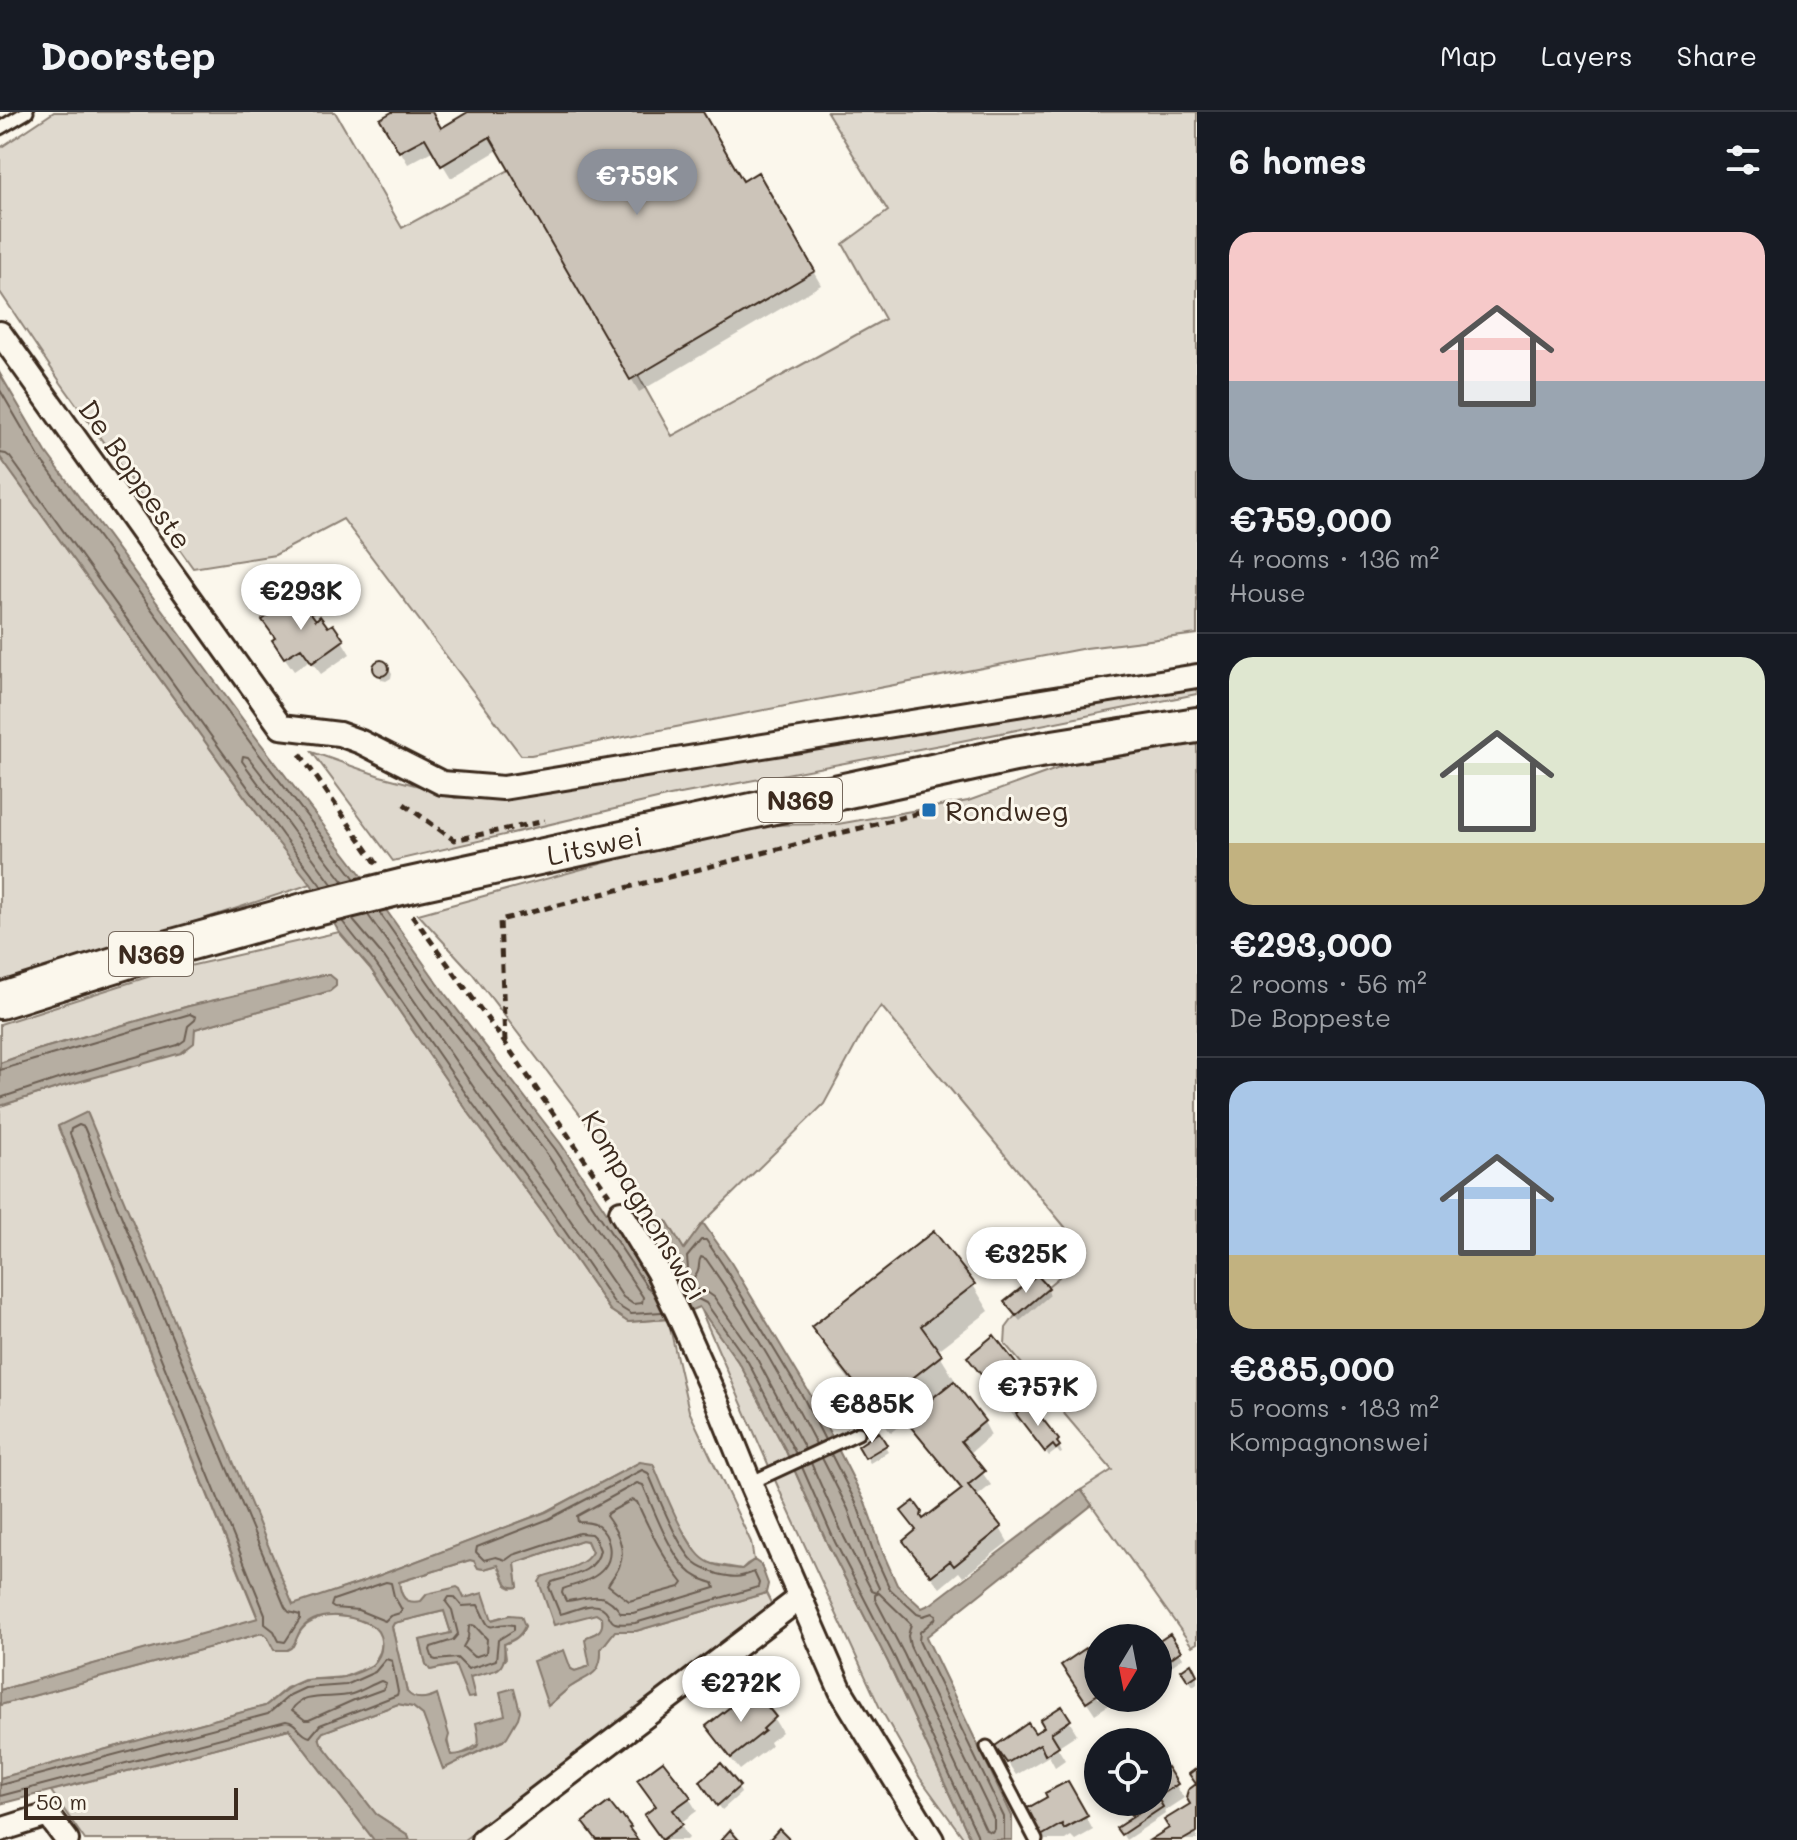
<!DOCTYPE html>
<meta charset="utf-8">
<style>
:root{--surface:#171b24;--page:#20242c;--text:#f1f3f6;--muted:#9ea1a6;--line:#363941;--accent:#8c9099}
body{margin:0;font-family:Mali,sans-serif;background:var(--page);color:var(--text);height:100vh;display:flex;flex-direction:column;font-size:30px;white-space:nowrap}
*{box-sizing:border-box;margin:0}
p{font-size:26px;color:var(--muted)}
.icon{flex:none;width:44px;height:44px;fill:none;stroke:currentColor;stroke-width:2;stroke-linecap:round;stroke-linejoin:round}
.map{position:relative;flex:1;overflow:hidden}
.side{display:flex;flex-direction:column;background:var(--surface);width:600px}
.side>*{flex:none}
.needle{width:52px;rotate:190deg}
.buttons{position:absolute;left:1084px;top:1512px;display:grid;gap:16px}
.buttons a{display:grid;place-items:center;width:88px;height:88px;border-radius:50%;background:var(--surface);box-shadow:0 4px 12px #0003;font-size:40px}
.scale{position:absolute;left:24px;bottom:20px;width:214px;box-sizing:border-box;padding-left:8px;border:4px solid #3b2a1e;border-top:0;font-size:22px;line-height:28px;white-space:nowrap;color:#3b2a1e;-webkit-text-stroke:6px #fbf7ec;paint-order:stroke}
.price{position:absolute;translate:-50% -68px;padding:0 18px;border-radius:28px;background:#fff;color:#222;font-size:26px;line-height:52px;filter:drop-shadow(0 2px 4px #0008)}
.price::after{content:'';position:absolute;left:50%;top:48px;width:24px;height:18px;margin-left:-12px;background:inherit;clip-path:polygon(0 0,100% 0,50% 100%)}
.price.active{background:var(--accent);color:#fff}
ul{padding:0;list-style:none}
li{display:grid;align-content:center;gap:16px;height:424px;padding:0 32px}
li+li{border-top:2px solid var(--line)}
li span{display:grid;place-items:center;height:248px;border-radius:24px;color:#555}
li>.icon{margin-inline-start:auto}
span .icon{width:144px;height:144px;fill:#fffc;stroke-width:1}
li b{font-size:34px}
h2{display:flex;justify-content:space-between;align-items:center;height:96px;padding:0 32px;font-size:34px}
header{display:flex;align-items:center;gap:48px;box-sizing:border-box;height:112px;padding:0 40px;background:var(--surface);border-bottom:2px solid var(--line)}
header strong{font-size:38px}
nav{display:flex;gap:44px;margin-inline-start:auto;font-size:28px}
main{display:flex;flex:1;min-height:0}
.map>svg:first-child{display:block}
.green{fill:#dfd9ce;stroke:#8d8276;stroke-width:2}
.water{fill:#b6aea2;stroke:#85796d;stroke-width:2}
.shadow{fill:#0003}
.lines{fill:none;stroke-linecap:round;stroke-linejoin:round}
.shore{stroke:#6c5f53;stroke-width:2}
.building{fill:#ccc4b9;stroke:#3b2a1e;stroke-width:2}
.lane-casing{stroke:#3b2a1e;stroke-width:17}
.street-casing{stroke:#3b2a1e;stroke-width:28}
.primary-casing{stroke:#3b2a1e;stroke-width:40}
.path{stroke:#3b2a1e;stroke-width:5;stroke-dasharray:8 6;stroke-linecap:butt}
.lane{stroke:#fbf7ec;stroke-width:11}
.street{stroke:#fbf7ec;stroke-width:22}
.primary{stroke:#fbf7ec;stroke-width:34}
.primary-bridge-casing{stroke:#3b2a1e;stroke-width:40;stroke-linecap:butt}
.primary-bridge{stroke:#fbf7ec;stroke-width:34}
.poi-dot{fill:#1f6fb2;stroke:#fbf7ec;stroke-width:3}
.labels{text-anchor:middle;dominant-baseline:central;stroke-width:6;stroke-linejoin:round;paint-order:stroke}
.shield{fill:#fbf7ec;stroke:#75685c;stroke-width:2}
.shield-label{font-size:26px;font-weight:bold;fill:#3b2a1e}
.street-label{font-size:28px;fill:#3b2a1e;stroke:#fbf7ec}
.poi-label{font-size:28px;fill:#3b2a1e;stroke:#fbf7ec;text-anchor:start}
</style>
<header>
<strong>Doorstep</strong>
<nav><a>Map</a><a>Layers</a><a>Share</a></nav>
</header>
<main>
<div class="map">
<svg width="1197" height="1728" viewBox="0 0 1197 1728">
<rect width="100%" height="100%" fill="#fbf7ec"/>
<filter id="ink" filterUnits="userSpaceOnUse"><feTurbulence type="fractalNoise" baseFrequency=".0125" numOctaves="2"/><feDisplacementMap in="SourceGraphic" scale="16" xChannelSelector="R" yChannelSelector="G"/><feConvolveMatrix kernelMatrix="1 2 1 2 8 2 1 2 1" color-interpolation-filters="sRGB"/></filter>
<g filter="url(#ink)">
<path class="green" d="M54,0H335L402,116L520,52L672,324L885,207L843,132L888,99L827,0H1197V522L1086,536L531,643H521L343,407L275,443L193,456L61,271L0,180V36Z
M0,345L276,728L311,772L0,873Z
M1197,561V582L956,630L670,684L393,749L312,640L380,664L427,676L455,686L518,683Z
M1197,632V1531L1192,1534L1081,1378L1112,1358L1005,1232L1006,1216L1020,1197L1059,1165L1054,1156L1080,1133L881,894L864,918L824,992L703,1111L684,1138L666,1109L659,1115L630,1076L588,1013L472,861L418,802L743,713L838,712L968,689L1076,650Z
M339,820L370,856L466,997L545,1104L610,1198L628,1210L668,1207L689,1299L751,1430L754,1448L747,1452L742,1457L708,1451L698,1443L640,1350L546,1400L362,1470L293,1494L86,1001L58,1015L258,1507L0,1578V994L60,975L193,922L195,917L330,879L235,884L189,894L37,938L0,951V912L163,860Z
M699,1194L741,1254L785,1337L828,1433L888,1550L971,1728H965L920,1666L879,1594L782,1384Z
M582,1428L587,1429L592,1440L590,1446L580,1452L591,1502H596L602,1506C604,1520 598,1520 587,1525L591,1554L575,1559L571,1557L548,1594C555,1588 562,1582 569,1576C585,1565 602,1562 601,1537L615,1519H636L766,1481L772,1493L625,1607L464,1728H410L408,1723L376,1702L321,1631L319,1626L323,1620L398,1592L413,1595L423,1603L443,1656L503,1629L506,1603C489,1620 476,1641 451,1644L437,1583C427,1587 414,1589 407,1580L392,1515L394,1511L444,1499L451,1521L420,1528L426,1552L431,1558L455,1553L470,1565L497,1557L506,1546L504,1532C515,1528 520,1525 525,1514L510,1503L492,1508L464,1486L410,1491C402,1486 400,1479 399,1470L470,1448L474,1449L479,1456L484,1457L498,1453L507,1474L511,1476L518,1475L514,1451Z
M327,1503L356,1506L376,1515L383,1527L380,1540L373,1553L344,1565L304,1568L286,1576L265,1594L0,1666V1593L262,1521L293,1534C301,1513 307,1511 327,1503Z
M289,1617L374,1728H85L51,1679Z"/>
<path class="water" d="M0,262L46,340L258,628L360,761L446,883L561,1032L654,1171L681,1154L659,1115L667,1109L684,1137L703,1111L730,1149L810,1282L865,1390L883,1441L897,1473L922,1496L931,1492L1081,1378L1092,1393L926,1525L1012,1704V1728H971L888,1550L828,1433L785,1337L741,1254L699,1195L668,1207L628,1210L610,1198L545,1104L466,997L370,856L339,820L311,772L276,728L0,345Z
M322,863H330L336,868V874L330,879L195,917L194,931L181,941L60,975L0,994V951L37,938L189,894Z
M87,1000L293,1493L362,1470L546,1400L640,1350L653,1352C663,1375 686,1436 705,1448C715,1455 730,1456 742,1457L754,1448L761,1453L768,1472L766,1481L636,1519H615L601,1537C602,1565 587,1563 569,1576C561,1582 555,1588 548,1594L533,1549L564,1538L571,1557L575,1559L590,1554L585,1528L587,1525C597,1521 604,1519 602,1506L596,1502L554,1513L539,1470L542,1465C558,1459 584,1456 592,1440L587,1429L582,1428L515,1451L518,1475C503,1478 505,1463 498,1453L484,1457L478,1456L474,1449L470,1448L399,1470C401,1485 404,1492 421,1489L427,1482L457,1475L460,1477L464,1486L483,1481L492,1508L510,1503L521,1504L525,1514C520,1525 515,1527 504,1532C507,1563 495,1557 470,1565L475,1585L468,1586L455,1553L430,1558L426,1552L420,1528L451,1521L444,1499L394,1511L392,1515L407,1580C414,1589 427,1587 437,1582L449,1623L447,1630L451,1643C458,1643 475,1640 478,1633C480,1628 477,1616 476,1611L505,1603L500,1580L514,1576L520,1599L518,1606L507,1625L503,1629L490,1634L443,1657L423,1603L413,1595L398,1592L323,1620L319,1625L321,1631L376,1702L408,1723L410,1728H374L289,1617L0,1692V1666L265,1594C277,1585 286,1575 301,1570C314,1565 330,1569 344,1565C352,1563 366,1558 372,1553C386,1541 384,1519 369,1512C348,1503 315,1497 300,1519C296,1525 295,1536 287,1538C286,1538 275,1538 274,1538L267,1524L262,1521L0,1593V1578L258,1506L58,1014Z"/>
<path class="shadow" d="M396,0H430L440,19L472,0H701L743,72L757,63L821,173L639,280L500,37L451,66L434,38L408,52L382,8Z
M302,504L327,518L333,514L350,542L321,562L310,548L294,559L282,542Z
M380,550H385L392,561L391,566L386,569L382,568L375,557V553Z
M973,1173L989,1199L937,1239L956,1270L953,1272L984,1310L991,1323L969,1342L991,1373L976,1385L1000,1416L1008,1430L963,1465L959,1460L940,1476L913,1442L906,1429L917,1420L903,1400H920L925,1409L963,1379L915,1321L908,1308L891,1321L829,1242L813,1215Z
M1047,1177L1050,1183L1020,1209L1010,1197Z
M969,1245L1035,1280L1043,1293L1034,1300L1057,1329L1062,1341L1060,1342L1057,1338L1049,1344L1022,1309L1019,1311L977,1258Z
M878,1323L888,1340L870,1351L860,1334Z
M1169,1524L1183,1546L1158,1563V1532Z
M1098,1530V1586H1119L1095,1602L1071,1566Z
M1190,1554L1197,1563V1571L1193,1574L1183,1559Z
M755,1582L774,1607L782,1620L769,1630L771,1634L740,1658L716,1628L708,1615Z
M1061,1596L1077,1622L1057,1635L1065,1648L1055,1655L1049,1644L1016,1663L1006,1648L1047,1616Z
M1166,1658L1184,1686L1164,1699L1165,1702L1126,1728L1119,1717L1134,1706L1124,1690H1158V1663Z
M703,1670L738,1675L741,1681L722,1698Z
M1067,1671L1093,1718L1075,1728L1071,1724L1065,1728H1045L1029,1698Z
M1197,1674V1728H1154L1172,1717L1193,1693Z
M689,1686L697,1699L680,1711L689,1726L687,1728H662L646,1704Z"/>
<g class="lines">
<path class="shore" d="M0,278L39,345L252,633L355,767
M0,341L6,342L10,345L283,724L322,775
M332,772L242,649L243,644L248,645L344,770
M379,800L440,887L555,1037L647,1175L652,1179
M352,807L385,846L481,986L560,1093L623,1185L633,1192L642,1191L643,1185L547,1042L432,893L368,803
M342,809L376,852L473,992L551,1099L615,1192L631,1202L662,1200
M0,958L190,902L196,905L195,908L188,914L185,928L178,933L58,967L0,986
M79,1013L84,1015L285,1495L289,1500L300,1503V1507L285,1530L279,1529L274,1519L265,1512V1502L70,1022L71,1017Z
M676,1167L688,1157L687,1145L701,1128H706L723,1153L803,1285L825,1328
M687,1190L698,1187L706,1191L748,1250L796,1342
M805,1337L756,1245L714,1185L704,1178L691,1177L688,1175C689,1169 696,1166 698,1159C700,1153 698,1150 701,1145L706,1147C746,1204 784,1270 816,1332
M831,1342L857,1393L875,1444L890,1477L917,1502L923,1504L932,1501L936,1503L935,1507L920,1520L919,1529L1004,1705V1728
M811,1351L844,1425L872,1479L877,1481L879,1476L866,1448L848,1397L822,1346
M802,1355L835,1430L895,1546L977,1722L978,1728
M642,1358L648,1361C659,1385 677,1434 695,1451C702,1457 709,1459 718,1462C734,1466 739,1466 754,1460L759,1471L758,1475L635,1511C630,1511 620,1513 615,1511C608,1509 610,1497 598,1494C587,1491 571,1500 560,1502L549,1475L552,1470C570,1464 597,1460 600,1438L595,1426L591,1422L579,1421L513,1443L506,1448L496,1445L484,1448L476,1440L477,1435L549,1407Z
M637,1371L643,1373C653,1396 669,1439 686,1456C694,1465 703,1468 713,1471L715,1476L633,1501H621C603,1475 590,1487 566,1489L562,1481L563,1477C576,1472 595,1468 604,1456C614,1444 610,1423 598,1414C592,1410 585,1410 578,1410L577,1404Z
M632,1388L637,1390C650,1419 663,1446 683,1471L680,1475L629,1489L608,1473C611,1467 616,1462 619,1455C627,1436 617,1419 606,1404L608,1401Z
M386,1470L391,1471L394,1484L402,1498L400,1501L390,1504L385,1509L358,1498L334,1496L331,1494L333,1488Z
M879,1481L911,1512L908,1524L910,1534L994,1707V1717L992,1720L986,1718L904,1542L875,1487V1483Z
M449,1485H454L462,1494L478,1493C494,1529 486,1508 514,1513V1518L498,1528L496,1548L468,1557L457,1546L436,1548L433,1547L430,1538L431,1535L453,1528L458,1522L452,1498L446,1490Z
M472,1513L475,1514L487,1527L486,1541L474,1545L463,1535L468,1526L469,1515Z
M381,1569L386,1571L384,1577L354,1588L309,1608H305L292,1598C302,1579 334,1588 352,1582C361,1579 371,1573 381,1569Z
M0,1673L268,1602L290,1583L305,1576L346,1573L375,1560L386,1547L392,1549L398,1580L397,1583L320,1613L310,1625C299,1623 298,1610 286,1609L0,1684"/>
</g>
<path class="building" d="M392,0H432L441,16L468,0H703L743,69L758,60L815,159L630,268L490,25L441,54L425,26L399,40L380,7Z
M293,487L302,501L308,497L316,508L320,504L328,515L333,512L344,528L312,551L301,536L284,546L272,528L275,526L262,508Z
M373 556a8 8 0 1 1 16 0a8 8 0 1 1-16 0Z
M934,1119L975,1172L921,1214L942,1243L874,1296L811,1215Z
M1037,1163L1049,1176L1016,1204L1004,1190Z
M994,1223L1037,1279L1010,1299L967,1245Z
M954,1269L985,1309L961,1329L985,1359L968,1373L1002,1415L954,1454L950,1449L931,1464L903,1429L916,1418L901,1399L914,1389L922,1400L921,1404L923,1407L962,1377L905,1308Z
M1030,1291L1059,1328L1057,1330L1060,1334L1056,1337L1053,1333L1045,1340L1016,1302Z
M879,1320L887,1333L865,1346L858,1334Z
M1170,1522L1181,1539L1158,1555V1530Z
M1098,1528V1582L1086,1590L1061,1553Z
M1191,1551L1197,1563L1188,1569L1181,1558Z
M755,1579L776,1605L763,1617L765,1619L731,1646L706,1614L739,1588L741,1590Z
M1062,1594L1071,1608L1051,1621L1059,1634L1045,1643L1040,1632L1007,1651L995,1634L1028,1611L1035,1621L1044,1615L1040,1608Z
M663,1649L691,1685L673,1698L683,1712L662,1728L644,1703L656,1694L637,1668Z
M721,1651L740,1674L717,1694L700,1669Z
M1167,1655L1178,1672L1158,1685V1661Z
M1197,1656V1720L1183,1728H1150L1169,1716L1164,1708L1190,1692L1186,1685L1188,1678L1196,1672L1189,1662Z
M1068,1669L1088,1704L1064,1717L1062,1712L1041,1724L1026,1697L1047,1685L1045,1681Z
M1159,1688L1163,1695L1121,1723L1116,1716Z
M609,1690L620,1704L622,1703L631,1715L629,1716L638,1728H597L583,1710Z
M1122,1690H1151L1131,1703Z
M779,1717L790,1728H769Z
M730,1718L738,1727L739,1728H721Z"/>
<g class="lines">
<g class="lane-casing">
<path id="lane" d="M0,16L27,0
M750,1371L858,1321
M987,1635L1036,1728"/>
</g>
<g class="street-casing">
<path id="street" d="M0,221L281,615L339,622L361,630L442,671L503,676L1197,564
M621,1100L657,1159L679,1204L716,1287L750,1371L841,1579L932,1728
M0,1718L48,1703L67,1728
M483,1728L800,1486"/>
</g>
<g class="primary-casing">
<g id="primary">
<path id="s1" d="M405,774L1015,642L1197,613"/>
<path d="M0,889L155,840L304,799"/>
</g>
</g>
<path class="path" d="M300,642L377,752
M404,692L454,728L545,709
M412,803L505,931L609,1083
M505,930L500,808L923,700L922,694"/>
<use href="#lane" class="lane"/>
<use href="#street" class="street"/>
<use href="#primary" class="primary"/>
<g class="primary-bridge-casing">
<path id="primary-bridge" d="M304,799L405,774"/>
</g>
<use href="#primary-bridge" class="primary-bridge"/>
</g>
</g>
<rect class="poi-dot" x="921" y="690" width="16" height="16" rx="4"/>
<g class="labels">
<g class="shield">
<rect x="758" y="666" width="84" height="44" rx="6"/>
<rect x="109" y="820" width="84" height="44" rx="6"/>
</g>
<g class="shield-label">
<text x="800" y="688">N369</text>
<text x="151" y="842">N369</text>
</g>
<g class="street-label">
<text transform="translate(136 362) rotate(55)">De Boppeste</text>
<text stroke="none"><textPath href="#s1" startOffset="194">Litswei</textPath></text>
<text transform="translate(645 1093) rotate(59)">Kompagnonswei</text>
</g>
<g class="poi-label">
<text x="945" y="698">Rondweg</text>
</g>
</g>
</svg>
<div class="buttons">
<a><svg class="needle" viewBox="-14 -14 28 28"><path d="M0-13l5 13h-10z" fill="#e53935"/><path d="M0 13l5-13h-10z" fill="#9ea1a6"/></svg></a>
<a><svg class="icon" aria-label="locate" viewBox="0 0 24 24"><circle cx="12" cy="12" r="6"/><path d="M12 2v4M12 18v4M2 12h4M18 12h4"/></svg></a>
</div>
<div class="scale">50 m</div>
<b class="price active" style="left:637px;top:105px">€759K</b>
<b class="price" style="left:301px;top:520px">€293K</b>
<b class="price" style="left:1026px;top:1183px">€325K</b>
<b class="price" style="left:1038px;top:1316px">€757K</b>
<b class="price" style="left:872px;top:1333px">€885K</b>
<b class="price" style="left:741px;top:1612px">€272K</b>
</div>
<section class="side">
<h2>6 homes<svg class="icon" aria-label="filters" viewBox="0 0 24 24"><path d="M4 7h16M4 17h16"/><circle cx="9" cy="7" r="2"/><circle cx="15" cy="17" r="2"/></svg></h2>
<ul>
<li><span style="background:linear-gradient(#f6c9c9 60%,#9aa5b1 0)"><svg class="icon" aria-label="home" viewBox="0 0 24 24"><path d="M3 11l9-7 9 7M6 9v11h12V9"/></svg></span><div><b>€759,000</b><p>4 rooms · 136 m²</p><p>House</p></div></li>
<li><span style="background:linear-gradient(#dfe7d0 75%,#c2b280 0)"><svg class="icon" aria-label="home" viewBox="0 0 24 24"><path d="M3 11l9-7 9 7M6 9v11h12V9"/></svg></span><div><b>€293,000</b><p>2 rooms · 56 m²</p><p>De Boppeste</p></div></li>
<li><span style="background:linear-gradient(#a9c7e8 70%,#c2b280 0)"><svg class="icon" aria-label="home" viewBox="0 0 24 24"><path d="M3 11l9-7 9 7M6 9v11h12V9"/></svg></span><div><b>€885,000</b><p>5 rooms · 183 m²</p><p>Kompagnonswei</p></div></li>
</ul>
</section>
</main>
